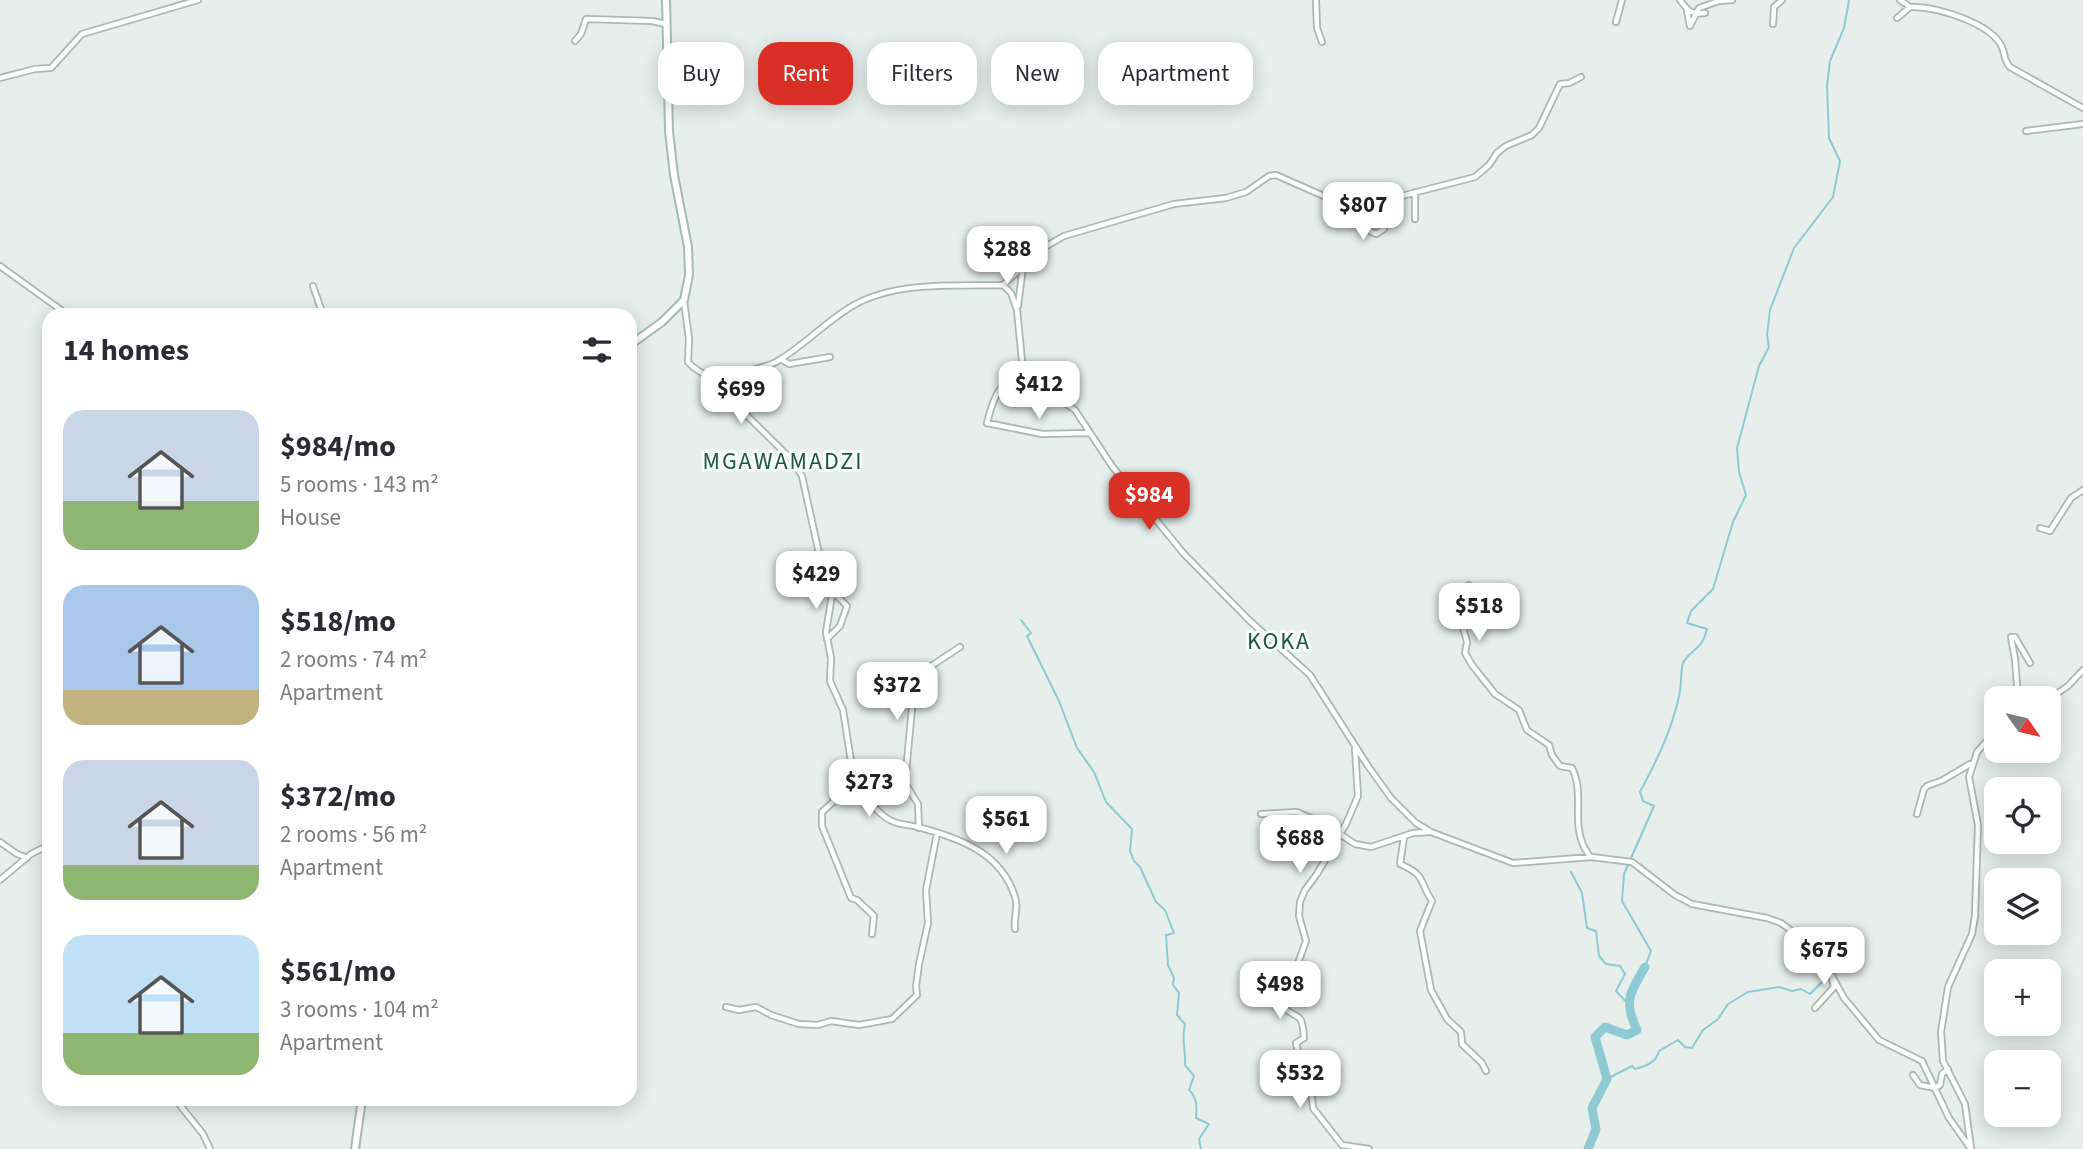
<!DOCTYPE html>
<meta charset="utf-8">
<style>
:root{--surface:#fff;--page:#f2f2f3;--text:#2b2b33;--muted:#7c7c81;--accent:#d93025}
body{margin:0;font-family:"Source Sans 3",sans-serif;background:var(--page);color:var(--text);height:100vh;display:flex;flex-direction:column;font-size:26px;white-space:nowrap}
*{box-sizing:border-box;margin:0}
p{font-size:23px;color:var(--muted)}
.icon{flex:none;width:38px;height:38px;fill:none;stroke:currentColor;stroke-width:2;stroke-linecap:round;stroke-linejoin:round}
.map{position:relative;flex:1;overflow:hidden}
.side{position:absolute;left:42px;top:308px;width:595px;height:798px;display:flex;flex-direction:column;background:var(--surface);border-radius:21px;box-shadow:0 4px 18px #0003}
.side>*{flex:none}
.hud{position:absolute;left:658px;top:42px;width:665px;height:63px;display:flex;gap:14px}
.needle{width:46px;rotate:124deg}
.buttons{position:absolute;left:1984px;top:686px;display:grid;gap:14px}
.buttons a{display:grid;place-items:center;width:77px;height:77px;border-radius:14px;background:var(--surface);box-shadow:0 4px 18px #0003;font-size:35px}
.price{position:absolute;translate:-50% -60px;padding:0 16px;border-radius:14px;background:#fff;color:#222;font-size:23px;line-height:46px;filter:drop-shadow(0 2px 4px #0008)}
.price::after{content:'';position:absolute;left:50%;top:42px;width:21px;height:16px;margin-left:-10px;background:inherit;clip-path:polygon(0 0,100% 0,50% 100%)}
.price.current{background:var(--accent);color:#fff}
ul{padding:0;list-style:none}
li{display:flex;align-items:center;gap:21px;height:175px;padding:0 21px}
li span{display:grid;place-items:center;flex:none;width:196px;height:140px;border-radius:21px;color:#555}
li>.icon{margin-inline-start:auto}
span .icon{width:84px;height:84px;fill:#fffc;stroke-width:1}
li b{font-size:30px}
h2{display:flex;justify-content:space-between;align-items:center;height:84px;padding:0 21px;font-size:30px}
.tag{padding:0 24px;border-radius:21px;background:var(--surface);box-shadow:0 4px 18px #0003;font-size:24px;line-height:63px}
.tag.current{background:var(--accent);color:#fff}
.map>svg:first-child{display:block}
.lines{fill:none;stroke-linecap:round;stroke-linejoin:round}
.stream{stroke:#8ec9d4;stroke-width:2}
.river{stroke:#8ec9d4;stroke-width:9}
.street-casing{stroke:#a8b8b2;stroke-width:8}
.secondary-casing{stroke:#a4bbb3;stroke-width:10}
.street{stroke:#fff;stroke-width:4.5}
.secondary{stroke:#fff;stroke-width:6}
.labels{text-anchor:middle;dominant-baseline:central;stroke-width:6;stroke-linejoin:round;paint-order:stroke}
.quarter-label{font-size:24px;letter-spacing:2px;fill:#1f5548;stroke:#f7fbf9}
</style>
<div class="map">
<svg width="2083" height="1149" viewBox="0 0 2083 1149">
<rect width="100%" height="100%" fill="#e6efeb"/>
<g class="lines">
<path class="stream" d="M1021,620L1031,633L1027,636L1059,701L1077,748L1094,772L1106,802L1132,829L1130,851L1134,861L1140,867L1156,902L1165,910L1174,933L1166,935L1168,965L1174,978L1173,985L1179,993L1177,1015L1185,1024C1181,1038 1186,1051 1185,1065L1194,1076L1189,1090C1197,1097 1197,1107 1196,1118L1209,1124L1199,1139L1201,1149
M1571,872L1582,893L1587,928L1596,931L1599,956L1606,964L1620,966L1625,974L1616,991L1629,1005
M1645,967L1651,951L1622,901L1624,874L1654,806L1643,801L1640,792C1656,762 1672,730 1679,696C1682,686 1680,673 1683,663C1689,650 1702,651 1707,629L1687,623L1691,611L1713,589L1733,522L1746,495L1739,472L1737,448L1759,366L1769,347L1767,335L1770,310L1794,248L1833,197L1840,161L1829,138L1827,85L1830,61L1844,28L1849,0
M1607,1079L1632,1066L1635,1069C1646,1066 1656,1063 1659,1051L1678,1040L1685,1047L1692,1048L1703,1030L1718,1019L1728,1004L1748,992L1779,987L1792,991L1801,989L1810,994L1823,981"/>
<path class="river" d="M1588,1149L1596,1129L1592,1108L1607,1079L1595,1037L1605,1027L1627,1035L1637,1030C1623,1001 1630,993 1645,967"/>
<g class="street-casing">
<path id="street" d="M1316,0L1317,28L1322,42
M1680,0C1688,11 1691,15 1705,13
M1900,0L1910,7
M1687,11L1690,26L1699,8L1719,1L1732,0
M1897,18L1910,7H1915C1939,8 1991,23 2002,47C2005,55 2004,61 2010,67L2083,108
M1616,22L1622,0
M1773,24L1774,7L1782,0
M575,41L581,34L586,19L652,21L666,24
M0,78L35,69L51,68L82,34L198,0
M2026,131L2083,124
M1327,197L1329,204L1350,207C1357,221 1362,228 1376,234L1384,229L1380,216L1390,199
M1415,219V192
M0,266L68,315
M1003,285L1043,248L1064,236L1174,204L1226,198L1246,192L1269,176L1276,175L1326,197L1390,199L1475,177L1489,165L1497,153L1506,146L1532,135L1539,128L1560,84L1569,83L1581,77
M313,286L323,315
M684,301L689,339L688,362C693,368 705,376 713,377C724,378 766,367 776,362C804,346 826,321 854,305C897,281 955,286 1003,285L1011,293L1017,310L1022,361L1025,372L1031,380L1075,410L1112,466L1184,554L1249,620L1310,675L1368,766L1391,798L1416,823L1431,832L1513,863L1591,857L1632,862L1675,895L1692,904L1767,918L1781,923L1793,932L1831,974L1844,998L1879,1040L1922,1061L1949,1118L1971,1149
M1018,306L1023,266
M782,360L789,364L830,357
M1026,373C998,383 994,395 987,423L1042,434L1090,433
M712,377L723,392L791,459L802,476L824,576L830,585L832,595L826,632L831,658L830,681L843,710L854,780L857,786C867,798 878,815 892,821C900,825 910,825 918,827C959,838 1001,852 1015,897C1019,908 1013,919 1015,929
M2040,528L2050,531L2071,498L2083,490
M1469,585L1455,598L1467,642L1465,653L1472,665L1495,694L1519,710L1527,730L1549,745L1552,755L1560,766L1572,768C1584,791 1573,819 1582,842C1583,847 1588,853 1590,857
M2011,637L2015,659L2018,698
M2011,637H2015L2030,663
M827,639L840,626L847,606L831,590
M2049,699L2068,686L2083,670
M1355,749L1358,796L1346,824L1317,874L1305,890L1300,902L1299,916L1306,941L1297,966L1293,988L1283,1001L1282,1006C1297,1021 1302,1009 1304,1038L1296,1043L1303,1074L1312,1098L1313,1108L1342,1145L1369,1149
M854,780L838,779L833,802L822,812V826L851,898L857,900L874,916L872,934
M1261,814L1297,812L1326,825L1355,844L1371,847L1413,833L1430,832
M1917,814L1924,789L1927,786L1943,780L1970,764
M919,828L918,804L905,783L914,686L925,670L960,647
M1404,837L1400,864C1427,876 1418,880 1432,901L1420,931L1431,990L1447,1019L1461,1032L1462,1044L1482,1063L1486,1071
M0,842L17,854L27,858
M0,880L31,854L49,845
M726,1007L739,1010L756,1007L771,1015L799,1024L818,1025L831,1021L859,1025L892,1019L917,995L916,986L919,964L928,923L926,890L937,833
M1815,1008L1834,987L1832,978
M1913,1075L1920,1085L1935,1088L1940,1085L1942,1074L1948,1069
M175,1099L203,1134L210,1149
M1971,1148L1965,1104L1943,1061L1941,1032L1948,987L1972,934L1975,916L1978,825L1969,777L1977,752L1997,730"/>
</g>
<g class="secondary-casing">
<path id="secondary" d="M630,345L662,322L684,300L689,275L688,247L674,175L669,131L666,0
M355,1149L362,1099"/>
</g>
<use href="#street" class="street"/>
<use href="#secondary" class="secondary"/>
</g>
<g class="labels">
<g class="quarter-label">
<text x="783" y="461">MGAWAMADZI</text>
<text x="1279" y="641">KOKA</text>
</g>
</g>
</svg>
<div class="buttons">
<a><svg class="needle" viewBox="-14 -14 28 28"><path d="M0-13l5 13h-10z" fill="#e53935"/><path d="M0 13l5-13h-10z" fill="#7c7c81"/></svg></a>
<a><svg class="icon" aria-label="locate" viewBox="0 0 24 24"><circle cx="12" cy="12" r="6"/><path d="M12 2v4M12 18v4M2 12h4M18 12h4"/></svg></a>
<a><svg class="icon" aria-label="layers" viewBox="0 0 24 24"><path d="M12 4l9 5-9 5-9-5zM3 14l9 5 9-5"/></svg></a>
<a>+</a>
<a>−</a>
</div>
<b class="price" style="left:1363px;top:242px">$807</b>
<b class="price" style="left:1007px;top:286px">$288</b>
<b class="price" style="left:1039px;top:421px">$412</b>
<b class="price" style="left:741px;top:426px">$699</b>
<b class="price current" style="left:1149px;top:532px">$984</b>
<b class="price" style="left:816px;top:611px">$429</b>
<b class="price" style="left:1479px;top:643px">$518</b>
<b class="price" style="left:897px;top:722px">$372</b>
<b class="price" style="left:869px;top:819px">$273</b>
<b class="price" style="left:1006px;top:856px">$561</b>
<b class="price" style="left:1300px;top:875px">$688</b>
<b class="price" style="left:1824px;top:987px">$675</b>
<b class="price" style="left:1280px;top:1021px">$498</b>
<b class="price" style="left:1300px;top:1110px">$532</b>
<div class="hud">
<a class="tag">Buy</a>
<a class="tag current">Rent</a>
<a class="tag">Filters</a>
<a class="tag">New</a>
<a class="tag">Apartment</a>
</div>
<section class="side">
<h2>14 homes<svg class="icon" aria-label="filters" viewBox="0 0 24 24"><path d="M4 7h16M4 17h16"/><circle cx="9" cy="7" r="2"/><circle cx="15" cy="17" r="2"/></svg></h2>
<ul>
<li><span style="background:linear-gradient(#c9d6e8 65%,#8fb573 0)"><svg class="icon" aria-label="home" viewBox="0 0 24 24"><path d="M3 11l9-7 9 7M6 9v11h12V9"/></svg></span><div><b>$984/mo</b><p>5 rooms · 143 m²</p><p>House</p></div></li>
<li><span style="background:linear-gradient(#a9c7e8 75%,#c2b280 0)"><svg class="icon" aria-label="home" viewBox="0 0 24 24"><path d="M3 11l9-7 9 7M6 9v11h12V9"/></svg></span><div><b>$518/mo</b><p>2 rooms · 74 m²</p><p>Apartment</p></div></li>
<li><span style="background:linear-gradient(#c9d6e8 75%,#8fb573 0)"><svg class="icon" aria-label="home" viewBox="0 0 24 24"><path d="M3 11l9-7 9 7M6 9v11h12V9"/></svg></span><div><b>$372/mo</b><p>2 rooms · 56 m²</p><p>Apartment</p></div></li>
<li><span style="background:linear-gradient(#bfe0f5 70%,#8fb573 0)"><svg class="icon" aria-label="home" viewBox="0 0 24 24"><path d="M3 11l9-7 9 7M6 9v11h12V9"/></svg></span><div><b>$561/mo</b><p>3 rooms · 104 m²</p><p>Apartment</p></div></li>
</ul>
</section>
</div>
